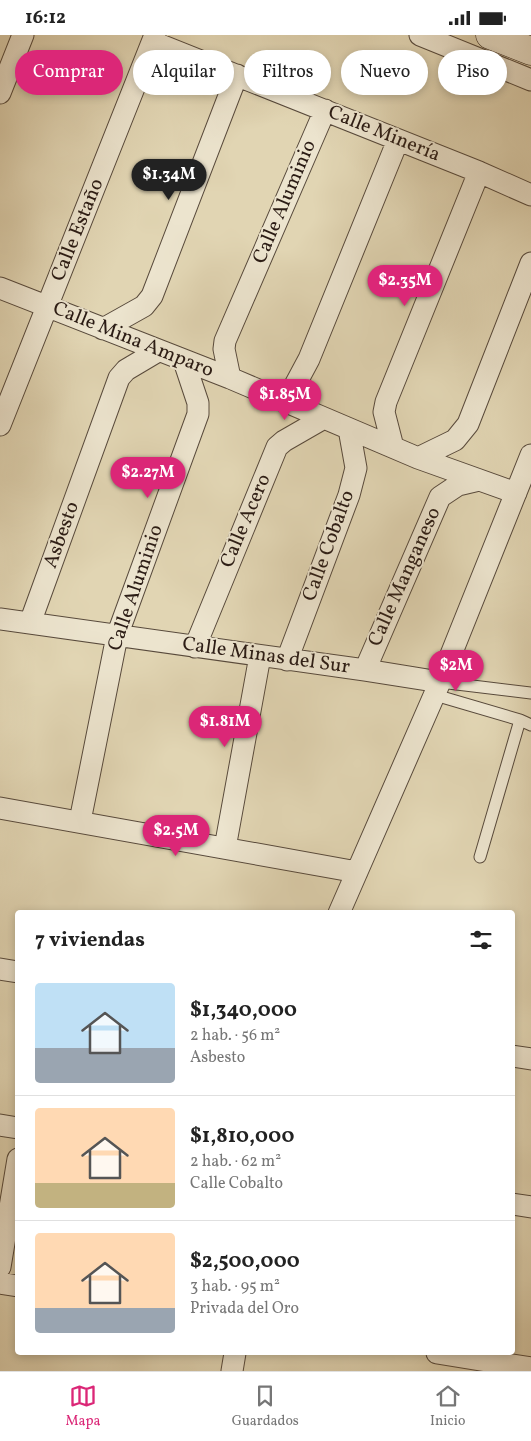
<!DOCTYPE html>
<html lang="es">
<meta charset="utf-8">
<style>
:root{--surface:#fff;--page:#f2f2f2;--text:#222;--muted:#767676;--line:#e0e0e0;--accent:#db2777}
body{margin:0;font-family:Vollkorn,serif;background:var(--page);color:var(--text);height:100vh;display:flex;flex-direction:column;font-size:19px;white-space:nowrap}
*{box-sizing:border-box;margin:0}
p{font-size:16px;color:var(--muted)}
.icon{flex:none;width:28px;height:28px;fill:none;stroke:currentColor;stroke-width:2;stroke-linecap:round;stroke-linejoin:round}
.map{position:relative;flex:1;overflow:hidden}
.panel{position:absolute;left:15px;top:875px;width:500px;height:445px;display:flex;flex-direction:column;background:var(--surface);border-radius:5px;box-shadow:0 2px 8px #0003}
.panel>*{flex:none}
.banner{position:absolute;left:15px;top:15px;width:501px;height:45px;display:flex;gap:10px}
.price{position:absolute;translate:-50% -42px;padding:0 11px;border-radius:18px;background:var(--accent);color:#fff;font-size:16px;line-height:32px;filter:drop-shadow(0 1px 2px #0008)}
.price::after{content:'';position:absolute;left:50%;top:30px;width:15px;height:11px;margin-left:-8px;background:inherit;clip-path:polygon(0 0,100% 0,50% 100%)}
.price.on{background:#222;color:#fff}
ul{padding:0;list-style:none}
li{display:flex;align-items:center;gap:15px;height:125px;padding:0 20px}
li+li{border-top:1px solid var(--line)}
li span{display:grid;place-items:center;flex:none;width:140px;height:100px;border-radius:5px;color:#555}
li>.icon{margin-inline-start:auto}
span .icon{width:60px;height:60px;fill:#fffc;stroke-width:1}
li b{font-size:21px}
h2{display:flex;justify-content:space-between;align-items:center;height:60px;padding:0 20px;font-size:21px}
.chip{padding:0 18px;border-radius:22px;background:var(--surface);box-shadow:0 2px 8px #0003;font-size:18px;line-height:45px}
.chip.on{background:var(--accent);color:#fff}
.status{display:flex;justify-content:space-between;align-items:center;height:35px;padding:0 25px;background:var(--surface);direction:ltr}
.status svg{height:14px;fill:currentColor}
.menu{display:flex;justify-content:space-around;align-items:center;height:70px;border-top:1px solid var(--line);background:var(--surface);font-size:14px;color:var(--muted)}
.menu a{display:grid;justify-items:center;gap:2px}
.menu .on{color:var(--accent)}
.map>svg:first-child{display:block}
.lines{fill:none;stroke-linecap:round;stroke-linejoin:round}
.lane-casing{stroke:#584a3c;stroke-width:13}
.street-casing{stroke:#584a3c;stroke-width:23}
.secondary-casing{stroke:#2b1c15;stroke-width:29}
.lane{stroke:#ece4ce;stroke-width:11}
.street{stroke:#ece4ce;stroke-width:21}
.secondary{stroke:#ece4ce;stroke-width:28}
.labels{text-anchor:middle;dominant-baseline:central;stroke-width:4;stroke-linejoin:round;paint-order:stroke}
.street-label{font-size:20px;fill:#2b1c15;stroke:#ece4ce}
</style>
<div class="status"><b>16:12</b><svg viewBox="0 0 49 12"><path d="M0 12V9h3v3zM5 12V6h3v6zM10 12V3h3v9zM15 12V0h3v12zM26 1h20v11H26zM47 4h2v5h-2z"/></svg></div>
<div class="map">
<svg width="531" height="1336" viewBox="0 0 531 1336">
<rect width="100%" height="100%" fill="#e1d5b3"/>
<filter id="stains"><feTurbulence type="fractalNoise" baseFrequency=".004" numOctaves="4"/><feColorMatrix values="0 0 0 0 .2 0 0 0 0 .09 0 0 0 0 .02 0 0 0 .5 -.17"/></filter>
<radialGradient id="worn" r=".72"><stop offset=".6" stop-color="#630" stop-opacity="0"/><stop offset="1" stop-color="#630" stop-opacity=".3"/></radialGradient>
<g class="lines">
<g class="lane-casing">
<path id="lane" d="M440,647L531,658
M435,660L520,685L531,690
M480,822L520,685"/>
</g>
<g class="street-casing">
<path id="street" d="M420,0L531,45
M153,7L479,137L531,160
M0,58L23,0
M0,253L230,343L418,423L516,458
M103,294L144,271L152,261L237,40
M230,343L224,314L225,306L325,75
M286,367L309,324L398,105
M0,390L155,0
M393,412L384,377L386,367L479,137
M418,423L455,405L468,389L531,228
M0,584L365,635L440,647
M30,588L119,343L126,335L158,316
M195,612L277,412L284,406L324,383
M287,625L349,460L356,433L349,394
M365,635L440,462L458,450L479,445
M0,773L357,837
M80,786L117,601L198,379V368L184,326
M225,813L260,621
M339,878L440,647L531,420
M0,934L18,937
M512,1021L531,1024
M0,1090L18,1093
M512,1169L531,1172
M0,1232L18,1124
M0,1248L18,1251
M437,1318L531,1333
M232,1336L235,1318"/>
</g>
<g class="secondary-casing">
<path id="secondary" d="M490,0L531,16"/>
</g>
<use href="#lane" class="lane"/>
<use href="#street" class="street"/>
<use href="#secondary" class="secondary"/>
</g>
<g class="labels">
<g class="street-label">
<text transform="translate(384 99) rotate(22)">Calle Minería</text>
<text transform="translate(285 167) rotate(-67)">Calle Aluminio</text>
<text transform="translate(78 195) rotate(-68)">Calle Estaño</text>
<text transform="translate(133 305) rotate(22)">Calle Mina Amparo</text>
<text transform="translate(246 486) rotate(-67)">Calle Acero</text>
<text transform="translate(62 500) rotate(-70)">Asbesto</text>
<text transform="translate(329 511) rotate(-70)">Calle Cobalto</text>
<text transform="translate(405 542) rotate(-66)">Calle Manganeso</text>
<text transform="translate(136 553) rotate(-71)">Calle Aluminio</text>
<text transform="translate(266 621) rotate(8)">Calle Minas del Sur</text>
</g>
</g>
<rect width="100%" height="100%" filter="url(#stains)"/>
<rect width="100%" height="100%" fill="url(#worn)"/>
</svg>
<b class="price on" style="left:169px;top:166px">$1.34M</b>
<b class="price" style="left:405px;top:272px">$2.35M</b>
<b class="price" style="left:285px;top:386px">$1.85M</b>
<b class="price" style="left:148px;top:464px">$2.27M</b>
<b class="price" style="left:456px;top:657px">$2M</b>
<b class="price" style="left:225px;top:713px">$1.81M</b>
<b class="price" style="left:176px;top:822px">$2.5M</b>
<div class="banner">
<a class="chip on">Comprar</a>
<a class="chip">Alquilar</a>
<a class="chip">Filtros</a>
<a class="chip">Nuevo</a>
<a class="chip">Piso</a>
</div>
<section class="panel">
<h2>7 viviendas<svg class="icon" aria-label="filters" viewBox="0 0 24 24"><path d="M4 7h16M4 17h16"/><circle cx="9" cy="7" r="2"/><circle cx="15" cy="17" r="2"/></svg></h2>
<ul>
<li><span style="background:linear-gradient(#bfe0f5 65%,#9aa5b1 0)"><svg class="icon" aria-label="home" viewBox="0 0 24 24"><path d="M3 11l9-7 9 7M6 9v11h12V9"/></svg></span><div><b>$1,340,000</b><p>2 hab. · 56 m²</p><p>Asbesto</p></div></li>
<li><span style="background:linear-gradient(#ffd9b3 75%,#c2b280 0)"><svg class="icon" aria-label="home" viewBox="0 0 24 24"><path d="M3 11l9-7 9 7M6 9v11h12V9"/></svg></span><div><b>$1,810,000</b><p>2 hab. · 62 m²</p><p>Calle Cobalto</p></div></li>
<li><span style="background:linear-gradient(#ffd9b3 75%,#9aa5b1 0)"><svg class="icon" aria-label="home" viewBox="0 0 24 24"><path d="M3 11l9-7 9 7M6 9v11h12V9"/></svg></span><div><b>$2,500,000</b><p>3 hab. · 95 m²</p><p>Privada del Oro</p></div></li>
</ul>
</section>
</div>
<nav class="menu">
<a class="on"><svg class="icon" aria-label="map" viewBox="0 0 24 24"><path d="M3 6l6-2 6 2 6-2v14l-6 2-6-2-6 2zM9 4v14M15 6v14"/></svg>Mapa</a>
<a><svg class="icon" aria-label="saved" viewBox="0 0 24 24"><path d="M7 4h10v16l-5-4-5 4z"/></svg>Guardados</a>
<a><svg class="icon" aria-label="home" viewBox="0 0 24 24"><path d="M3 11l9-7 9 7M6 9v11h12V9"/></svg>Inicio</a>
</nav>
